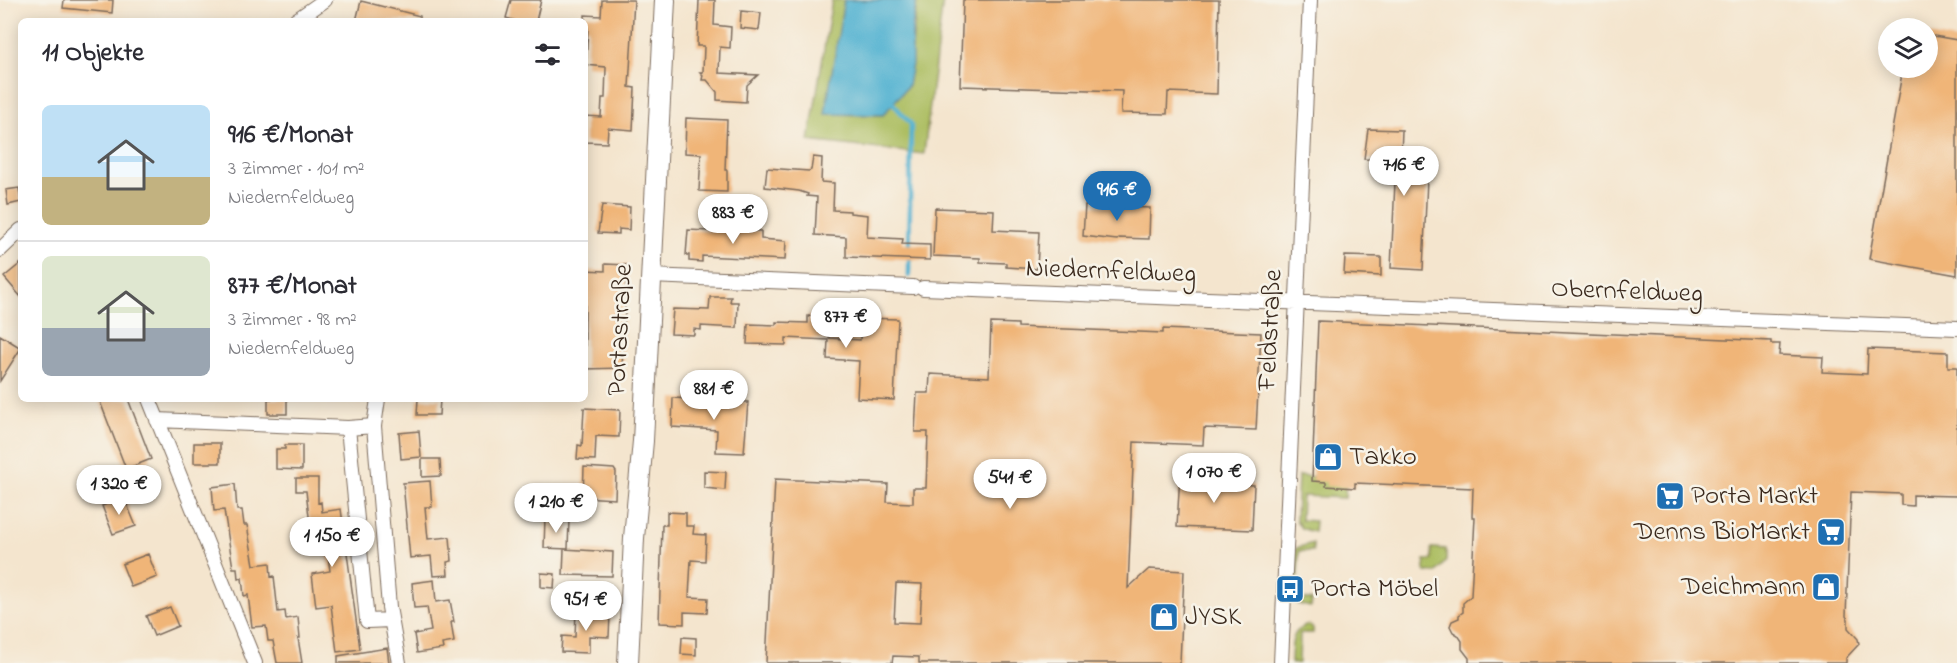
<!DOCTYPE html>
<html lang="de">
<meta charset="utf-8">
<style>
:root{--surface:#fff;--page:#f7f7f7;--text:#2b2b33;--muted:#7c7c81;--line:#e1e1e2;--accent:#1f6fb2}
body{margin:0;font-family:"Indie Flower",sans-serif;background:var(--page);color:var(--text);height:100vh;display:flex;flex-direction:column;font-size:22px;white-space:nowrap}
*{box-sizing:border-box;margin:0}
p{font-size:20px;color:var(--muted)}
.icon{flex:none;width:33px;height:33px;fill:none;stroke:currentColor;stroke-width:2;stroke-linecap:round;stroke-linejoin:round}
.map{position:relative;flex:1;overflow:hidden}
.sheet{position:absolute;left:18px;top:18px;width:570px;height:384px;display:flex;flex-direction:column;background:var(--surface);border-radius:9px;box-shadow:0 3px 15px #0003}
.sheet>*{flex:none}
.buttons{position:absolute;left:1878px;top:18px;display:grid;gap:12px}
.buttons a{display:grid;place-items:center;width:60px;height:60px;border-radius:50%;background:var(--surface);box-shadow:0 3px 15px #0003;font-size:30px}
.price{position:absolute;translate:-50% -51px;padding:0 14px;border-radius:21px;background:#fff;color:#222;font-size:20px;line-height:39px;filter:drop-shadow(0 2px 3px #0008)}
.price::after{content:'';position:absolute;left:50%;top:36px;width:18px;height:14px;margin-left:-9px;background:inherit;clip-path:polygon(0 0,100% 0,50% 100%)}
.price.active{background:var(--accent);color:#fff}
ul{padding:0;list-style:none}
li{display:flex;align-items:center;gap:18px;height:150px;padding:0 24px}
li+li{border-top:2px solid var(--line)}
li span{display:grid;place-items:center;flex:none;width:168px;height:120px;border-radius:9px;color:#555}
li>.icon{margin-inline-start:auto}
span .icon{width:72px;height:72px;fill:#fffc;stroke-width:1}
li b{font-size:26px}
h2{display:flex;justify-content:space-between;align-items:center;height:72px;padding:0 24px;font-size:26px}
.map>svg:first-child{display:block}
.green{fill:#acbd60;stroke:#74743f;stroke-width:1.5}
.water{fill:#52b2d1;stroke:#466e78;stroke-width:1.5}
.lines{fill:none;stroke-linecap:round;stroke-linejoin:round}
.stream{stroke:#52b2d1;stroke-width:4.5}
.building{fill:#f0b578;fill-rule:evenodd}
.street-casing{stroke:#7c6b5c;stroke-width:16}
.secondary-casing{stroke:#7c6b5c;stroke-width:22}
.street{stroke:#fff;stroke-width:14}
.secondary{stroke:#fff;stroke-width:20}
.labels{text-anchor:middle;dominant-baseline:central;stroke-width:5;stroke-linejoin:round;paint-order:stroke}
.street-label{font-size:27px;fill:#3b2a1e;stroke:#f7f3e8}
.poi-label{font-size:27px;fill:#3b2a1e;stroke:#f7f3e8;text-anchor:start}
</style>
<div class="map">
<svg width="1957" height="663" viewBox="0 0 1957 663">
<rect width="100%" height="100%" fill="#f7f3e8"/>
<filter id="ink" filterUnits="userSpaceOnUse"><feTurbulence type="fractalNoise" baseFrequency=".0167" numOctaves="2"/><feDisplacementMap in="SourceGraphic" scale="12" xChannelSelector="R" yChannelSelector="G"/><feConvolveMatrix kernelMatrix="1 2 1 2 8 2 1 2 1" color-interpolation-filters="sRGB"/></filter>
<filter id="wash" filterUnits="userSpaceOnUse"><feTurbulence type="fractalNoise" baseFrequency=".008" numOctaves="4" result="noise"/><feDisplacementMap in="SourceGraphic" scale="24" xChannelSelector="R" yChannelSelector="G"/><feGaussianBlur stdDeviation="1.35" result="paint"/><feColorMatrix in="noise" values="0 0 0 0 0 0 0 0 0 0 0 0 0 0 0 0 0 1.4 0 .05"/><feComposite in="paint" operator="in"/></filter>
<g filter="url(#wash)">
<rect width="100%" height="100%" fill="#f4e5ce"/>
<path class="green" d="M832,0H844L826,114L883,115L908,86L917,0H943L924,154L809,141Z
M1298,476L1346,478L1345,498L1302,496L1301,520L1315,521L1314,532L1301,528L1296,520Z
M1313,543V551H1299L1297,599L1312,600L1311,607L1298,604L1292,598L1293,559L1296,548Z
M1432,548L1446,549V561L1436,573L1425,572V560H1432Z
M1309,625L1313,628V633H1300L1299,663H1291C1292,647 1289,629 1309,625Z"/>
<path class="water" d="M844,0H917L912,28V64L908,86L883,115L825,114Z"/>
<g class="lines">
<path class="stream" d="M890,100L911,124L909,276"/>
</g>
<g id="blocks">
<path class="building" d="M64,0H113L112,13L63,8Z
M511,0H541L536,21H516L506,18Z
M602,0H634L629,87L635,88L633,130L608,128L607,143L585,142V116L601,117L602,98H605L606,67L586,65L588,28H585V15L601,16Z
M699,0H715L714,25L731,27L730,48L720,47L719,73L758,75L747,85L746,102L717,100V92L707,80H702L703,75L700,72H703L704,46H697Z
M963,0H1219L1217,94L1168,92L1167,114L1121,113L1122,91L960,86Z
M361,1L420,16V21H356Z
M741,11L761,13L759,30L740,28Z
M1928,35L1957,40V275L1869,259L1903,68H1928Z
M686,118L727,120L725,170H727V192L699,191L701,154L685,153Z
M1368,129L1402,130L1401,155L1428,156L1423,270L1391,268L1396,160L1364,159Z
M813,157L822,158L821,182L834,183L833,210L850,211V213L868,215L867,237L903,239L902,244L930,245V260L846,257V237L815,235L817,197L807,196L808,194L799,191L765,187L767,168L809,171L811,170Z
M19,188L21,202L8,205L6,190Z
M602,205L630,207L629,230L619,229V234L598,233Z
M1085,205L1150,208L1149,239L1119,238L1117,240L1083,236Z
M935,208L994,210L993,230L1039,232L1037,269L1006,267V263L980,262V258L933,256Z
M709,229L761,231V239L786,241L785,260L702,256V262L689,261V255H686L688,230L709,231Z
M1345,256L1381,257V276L1344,274Z
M21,263V297L4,277Z
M605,264L627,265L622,368L585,369V270L605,271Z
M710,297H731L730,302H738L737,328L701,326V330L694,329V335L671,334L673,309L709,310Z
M808,316L830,317L829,338L860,340L861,318L898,319L894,400L857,398L859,361L827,359L828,340L786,338V345L747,344L748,324L776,325V322L808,323Z
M1318,321L1771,341V344H1780L1779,355L1823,357L1822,372L1867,374L1868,349L1948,352V367H1957V496L1913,495V506L1901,505V494L1851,492L1846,616L1848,619V628L1858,639L1859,644L1846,658V663H1469V658L1462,649V641L1458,635L1453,632L1450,626L1452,621L1459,618V615L1463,612V603L1471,596L1475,517H1472L1473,488L1355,483V488L1326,486V482L1312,481Z
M991,323L1018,324V327L1163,333V329L1261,333L1256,430L1204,428L1203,445L1134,442L1128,588L1149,569L1184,571L1180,663H919V657L893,656L892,663H766L775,479L888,484L887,502L913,503V488H926L928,432H915L917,393H929L930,374L989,377ZM896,583L922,584L920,623L894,622Z
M0,335L21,348L0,381Z
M673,398L748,402L744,453L716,452L717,430L672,427Z
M99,399H128L151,459L126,469Z
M268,399H287V414H268Z
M418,399H440L439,415H417Z
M584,408L620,410L619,437L596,436L595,460L577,459L578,445L582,446Z
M419,431L421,457L401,459L399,433Z
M194,443H220V463H194Z
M285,445H302V470L276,469V449H285Z
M422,459H440L441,476L422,477Z
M584,467L614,469L616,472L615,499L583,497Z
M704,471L726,472L725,490L704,488Z
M1180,473L1206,474L1205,483L1254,485L1252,530L1177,527Z
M296,478H318V503L321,502L322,512L341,509L360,649L337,652L331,605L316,607L312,574L330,571L326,541L312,542L306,491H296Z
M430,481L432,507H425L428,539L450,537L452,561L447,562L448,575L433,576L431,556L410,558L403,483Z
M235,484L237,510H242L244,525H247L254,565L270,563L271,577L274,576L278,612L285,611L286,619L298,617L300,638H298L302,663H277L273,641H268L266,626L252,627L248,595L244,596L242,578L238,579L237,568H233L224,510L214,511L212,487Z
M124,497L136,526L113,534L102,506Z
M667,512L686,513V526H694L693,534L706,535L705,561L691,560L689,597L708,598L707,613L684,612V624L659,623L662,525H667Z
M545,518L569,519L568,549L544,548Z
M564,549L613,552L612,576L563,575Z
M148,554L157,577L131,587L122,564Z
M541,573L555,574L554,588L541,587Z
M434,580L436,602L450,600L454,622H451L454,642L442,644L443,649L417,653L414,634L431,631L427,607L414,608L412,583Z
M170,607L178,626L154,636L146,616Z
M576,610L590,611V614L610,615L609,637L589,636V653L561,652L562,636L575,637Z
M682,637L696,638V655L681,654Z
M387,648L389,663H338V656Z"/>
</g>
</g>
<g filter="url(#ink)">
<use href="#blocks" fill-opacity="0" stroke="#7c6b5c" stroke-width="1.5"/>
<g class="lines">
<g class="street-casing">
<path id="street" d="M295,21L325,0
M0,250L21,230
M650,276L913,287
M923,288L1957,328
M149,399L255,663
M157,420L348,428L374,426L389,607L399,663
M374,426L378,399
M348,428L367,621L391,620
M1281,663L1310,0"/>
</g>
<g class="secondary-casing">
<path id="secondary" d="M628,663L634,538L643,441L665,0"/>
</g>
<use href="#street" class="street"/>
<use href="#secondary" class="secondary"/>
</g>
</g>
<defs>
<g id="shop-square" transform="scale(1.5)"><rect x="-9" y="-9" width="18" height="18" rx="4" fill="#1f6fb2" stroke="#f7f3e8"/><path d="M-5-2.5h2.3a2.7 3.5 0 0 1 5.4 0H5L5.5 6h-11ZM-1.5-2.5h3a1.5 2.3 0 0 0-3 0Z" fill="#fff"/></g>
<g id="supermarket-square" transform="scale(1.5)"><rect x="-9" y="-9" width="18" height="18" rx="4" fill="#1f6fb2" stroke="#f7f3e8"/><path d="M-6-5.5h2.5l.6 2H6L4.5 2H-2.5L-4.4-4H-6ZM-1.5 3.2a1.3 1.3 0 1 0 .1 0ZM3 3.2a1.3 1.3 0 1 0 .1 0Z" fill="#fff"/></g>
<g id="bus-square" transform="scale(1.5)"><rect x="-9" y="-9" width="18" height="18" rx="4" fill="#1f6fb2" stroke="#f7f3e8"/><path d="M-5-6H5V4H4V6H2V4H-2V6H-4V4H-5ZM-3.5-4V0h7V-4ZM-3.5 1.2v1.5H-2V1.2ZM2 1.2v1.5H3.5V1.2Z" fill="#fff"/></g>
</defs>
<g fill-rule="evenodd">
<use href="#shop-square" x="1328" y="457"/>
<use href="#supermarket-square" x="1670" y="496"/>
<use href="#supermarket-square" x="1831" y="532"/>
<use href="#shop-square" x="1826" y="587"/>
<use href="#bus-square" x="1290" y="589"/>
<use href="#shop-square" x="1164" y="617"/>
</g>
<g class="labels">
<g class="street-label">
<text transform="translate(1111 272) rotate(2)">Niedernfeldweg</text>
<text transform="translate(1627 292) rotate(2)">Obernfeldweg</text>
<text transform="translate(621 330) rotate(-87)">Portastraße</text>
<text transform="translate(1271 330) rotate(-87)">Feldstraße</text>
</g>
<g class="poi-label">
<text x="1349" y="457">Takko</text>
<text x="1691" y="496">Porta Markt</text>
<text x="1810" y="532" text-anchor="end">Denns BioMarkt</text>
<text x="1805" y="587" text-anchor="end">Deichmann</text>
<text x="1311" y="589">Porta Möbel</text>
<text x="1185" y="617">JYSK</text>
</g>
</g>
</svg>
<div class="buttons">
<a><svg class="icon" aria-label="layers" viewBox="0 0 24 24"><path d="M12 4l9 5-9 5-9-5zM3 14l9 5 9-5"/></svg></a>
</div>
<b class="price" style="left:1404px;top:197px">716 €</b>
<b class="price active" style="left:1117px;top:222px">916 €</b>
<b class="price" style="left:733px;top:245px">883 €</b>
<b class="price" style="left:846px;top:349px">877 €</b>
<b class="price" style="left:714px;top:421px">881 €</b>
<b class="price" style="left:1214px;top:504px">1 070 €</b>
<b class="price" style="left:1010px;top:510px">541 €</b>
<b class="price" style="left:119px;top:516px">1 320 €</b>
<b class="price" style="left:556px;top:534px">1 210 €</b>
<b class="price" style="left:332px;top:568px">1 150 €</b>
<b class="price" style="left:586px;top:632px">951 €</b>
<section class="sheet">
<h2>11 Objekte<svg class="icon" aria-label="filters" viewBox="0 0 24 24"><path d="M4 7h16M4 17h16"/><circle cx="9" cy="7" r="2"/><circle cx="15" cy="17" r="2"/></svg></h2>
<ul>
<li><span style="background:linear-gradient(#bfe0f5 60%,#c2b280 0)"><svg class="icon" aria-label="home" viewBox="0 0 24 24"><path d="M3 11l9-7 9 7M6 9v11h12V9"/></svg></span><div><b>916 €/Monat</b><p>3 Zimmer · 101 m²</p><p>Niedernfeldweg</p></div></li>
<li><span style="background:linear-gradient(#dfe7d0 60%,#9aa5b1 0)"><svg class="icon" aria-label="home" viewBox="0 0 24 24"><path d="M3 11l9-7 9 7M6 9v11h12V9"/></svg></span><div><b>877 €/Monat</b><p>3 Zimmer · 98 m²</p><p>Niedernfeldweg</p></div></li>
</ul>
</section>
</div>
